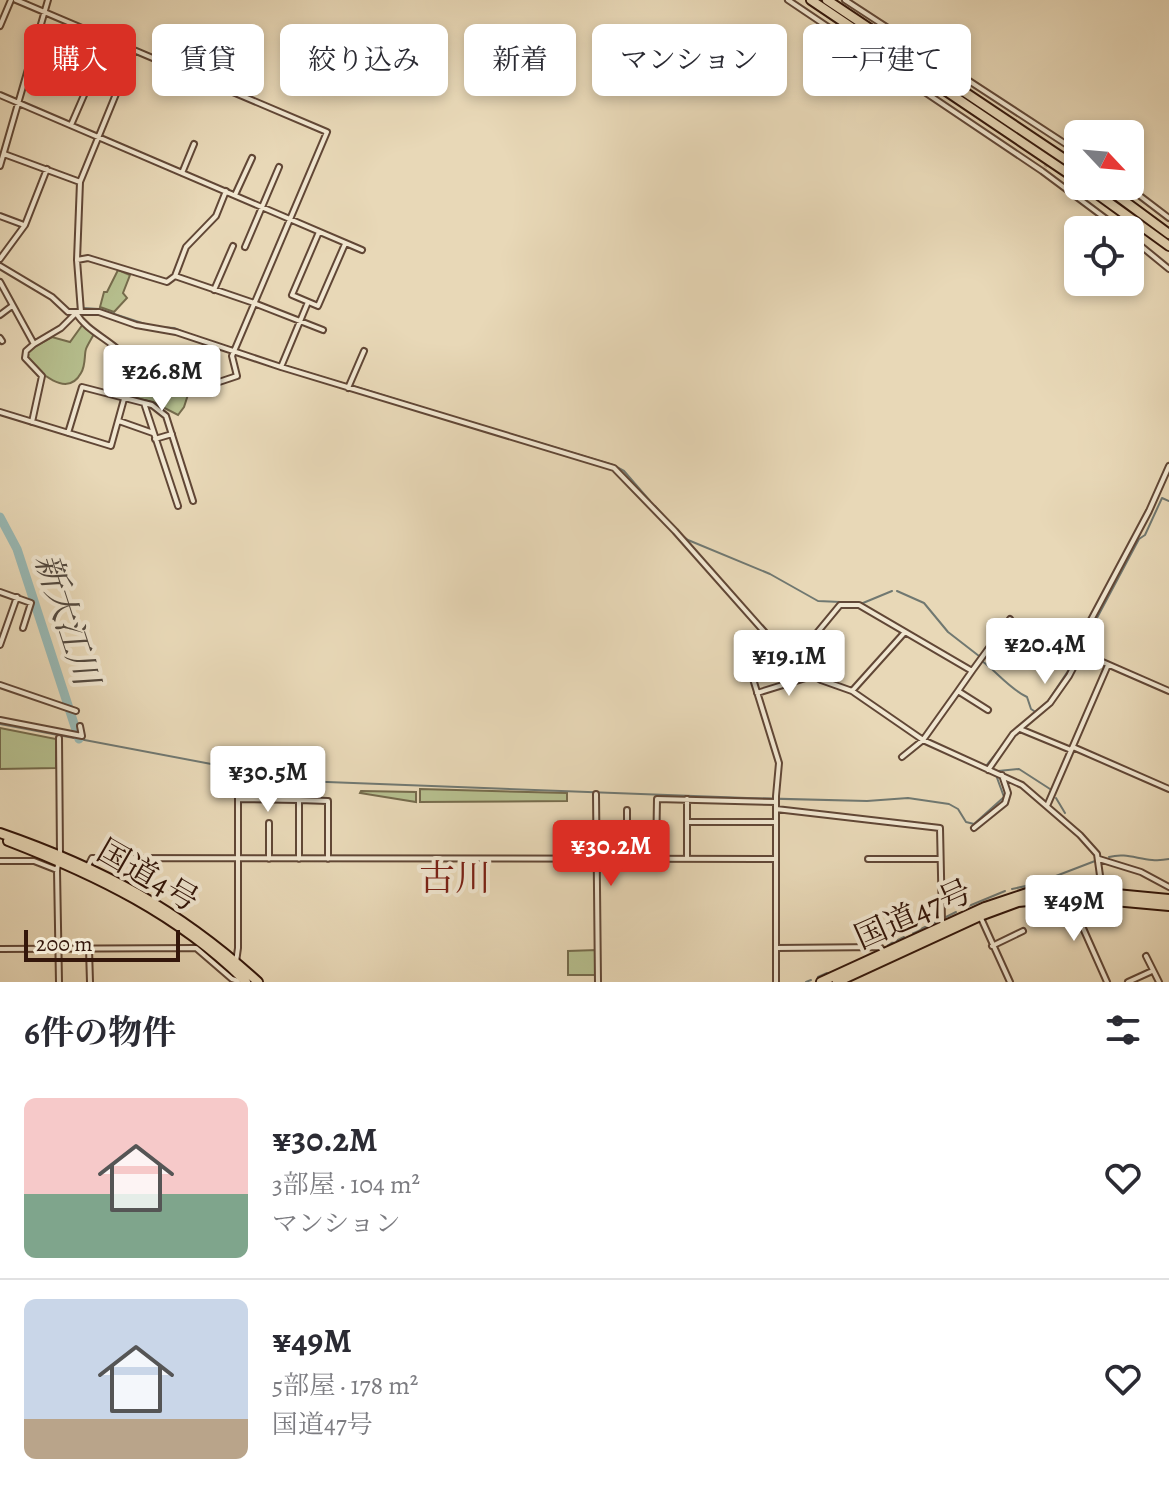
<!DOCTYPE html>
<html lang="ja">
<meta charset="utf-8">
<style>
:root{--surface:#fff;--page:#f2f2f3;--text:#2b2b33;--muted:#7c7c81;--line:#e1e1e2;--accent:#d93025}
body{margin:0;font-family:Alegreya,"Noto Serif JP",serif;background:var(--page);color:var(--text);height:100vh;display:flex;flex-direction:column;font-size:30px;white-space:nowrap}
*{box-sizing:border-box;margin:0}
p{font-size:26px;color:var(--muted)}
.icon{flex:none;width:44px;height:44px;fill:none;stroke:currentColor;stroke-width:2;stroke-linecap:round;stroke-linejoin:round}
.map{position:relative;height:982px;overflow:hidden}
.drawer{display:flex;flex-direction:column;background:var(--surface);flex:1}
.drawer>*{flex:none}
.banner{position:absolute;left:24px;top:24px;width:1122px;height:72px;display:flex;gap:16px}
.needle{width:52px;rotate:116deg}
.controls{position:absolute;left:1064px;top:120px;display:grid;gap:16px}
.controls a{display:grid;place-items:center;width:80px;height:80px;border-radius:12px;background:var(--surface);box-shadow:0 4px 12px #0003;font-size:40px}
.scale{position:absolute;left:24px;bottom:20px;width:156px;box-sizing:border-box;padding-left:8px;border:4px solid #34170b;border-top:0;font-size:22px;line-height:28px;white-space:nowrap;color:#34170b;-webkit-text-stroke:6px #f0e6d0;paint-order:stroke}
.price{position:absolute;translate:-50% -68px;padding:0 18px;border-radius:8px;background:#fff;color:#222;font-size:26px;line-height:52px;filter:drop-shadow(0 2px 4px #0008)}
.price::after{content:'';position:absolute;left:50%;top:48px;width:24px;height:18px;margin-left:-12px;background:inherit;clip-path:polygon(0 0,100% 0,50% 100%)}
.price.on{background:var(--accent);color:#fff}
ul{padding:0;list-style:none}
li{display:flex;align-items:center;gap:24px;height:200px;padding:0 24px}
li+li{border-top:2px solid var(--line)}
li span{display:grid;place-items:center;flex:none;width:224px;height:160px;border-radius:12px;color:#555}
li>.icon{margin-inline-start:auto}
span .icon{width:96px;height:96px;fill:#fffc;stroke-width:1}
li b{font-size:34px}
h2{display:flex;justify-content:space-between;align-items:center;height:96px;padding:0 24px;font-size:34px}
.chip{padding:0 28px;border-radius:12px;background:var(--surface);box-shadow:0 4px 12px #0003;font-size:28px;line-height:72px}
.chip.on{background:var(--accent);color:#fff}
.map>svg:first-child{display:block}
.green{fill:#b6bf8e;stroke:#756b4c;stroke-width:2}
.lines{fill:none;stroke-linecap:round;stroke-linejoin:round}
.stream{stroke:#707871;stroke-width:2}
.river{stroke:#98b9b5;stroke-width:9}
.street-tunnel{stroke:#c4b195;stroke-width:4;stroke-dasharray:4 2;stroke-linecap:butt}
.street-casing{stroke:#614736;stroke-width:8}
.highway-casing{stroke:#34170b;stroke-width:12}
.street{stroke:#f0e6d0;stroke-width:4}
.highway{stroke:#e8d8b7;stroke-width:8}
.labels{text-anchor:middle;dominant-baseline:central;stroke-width:8;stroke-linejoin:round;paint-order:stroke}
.street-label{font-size:32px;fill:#34170b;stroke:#f0e6d0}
.water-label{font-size:34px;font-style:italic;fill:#52483e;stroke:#f0e6d0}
.quarter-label{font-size:36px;fill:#7a1f14;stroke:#f0e6d0}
</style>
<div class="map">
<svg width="1169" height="982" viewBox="0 0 1169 982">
<rect width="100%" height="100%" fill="#e8d8b7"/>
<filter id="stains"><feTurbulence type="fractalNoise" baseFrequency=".0025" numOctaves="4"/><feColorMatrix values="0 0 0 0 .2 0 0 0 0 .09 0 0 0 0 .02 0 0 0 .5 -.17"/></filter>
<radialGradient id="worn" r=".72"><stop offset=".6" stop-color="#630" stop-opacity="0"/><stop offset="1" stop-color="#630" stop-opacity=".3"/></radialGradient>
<path class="green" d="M118,270L130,275L123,293L127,298L114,312L100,307L104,292H107Z
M83,324L95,332C92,338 88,344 86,349C84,355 86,365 81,373C67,399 38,372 27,357L30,349L52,337L70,342Z
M162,373L182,374L193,379L184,407L178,415L155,403L119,393L126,380L134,383L140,376Z
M0,728L56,739V768L0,769Z
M420,789L567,793V801L420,802Z
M361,791L416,792V802L360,793Z
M596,950V975H568V951Z"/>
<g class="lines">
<path class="stream" d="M46,291L68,309H78
M83,308L99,309L148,325
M158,327L174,328L186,333
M286,366L345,384
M353,386L450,416
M457,418L613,465L624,471L650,501
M655,506L667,520
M680,534L688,540L770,574L818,601L863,603L892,591
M897,591L924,603L948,632L979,656
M1082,646L1139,539L1145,535L1162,498L1169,501
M982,661C998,673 1010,689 1027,697L1031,709L1034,711
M1028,719L1048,701L1076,659
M0,724L301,781L747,798L867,801L908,798L949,804L958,809L966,822L974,824L1004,797L996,775L998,771L1019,769L1050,789
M986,766L1009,737
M1056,798L1065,813
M1109,857C1130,851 1144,864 1169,859
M1012,889L1035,884L1095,861
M964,908L1005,891
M944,918L956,912
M913,933L939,920
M888,945L904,937
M818,977L827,973
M806,982L811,980"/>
<path class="river" d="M0,517L17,549L79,739"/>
<path class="street-tunnel" d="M1045,167L1058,147"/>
<g class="street-casing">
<path id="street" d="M16,0L327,132L232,356L237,376L210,385
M788,0L1042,171L1121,230
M845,0L1078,152
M0,26L11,0
M0,95L362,250
M71,125L88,86
M4,154L80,182
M0,166L48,0
M182,173L194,144
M1127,186L1169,218
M235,195L252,158
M0,216L24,225
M319,232L292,295L318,306L345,244
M1130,237L1169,269
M245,247L279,167
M0,259L25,225L47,169
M77,260L88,258L167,282L175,276L254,303L323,330
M0,266L52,297L68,312H99L136,325L176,332L281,367L614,468L675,531L792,663L821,680L852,691L923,740L1022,785L1080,835L1097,854L1102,890
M175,276L186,247L216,216L226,191
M0,282L34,344L26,351L25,358L42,376L32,422
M214,290L233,246
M81,312L77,260L80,182L134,50
M0,315L12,306
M0,338L2,341
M34,344L61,328L76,313C86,330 108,339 122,353
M281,367L308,302
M348,388L364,351
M144,403L152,405L166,416L193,501
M0,412L111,446L124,399
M119,421L153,433
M68,433L82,387L144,403L178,506
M155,439L172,434
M1169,466L1149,511L1075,650L1169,691
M0,592L31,603L23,628
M0,645L17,597
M745,653L779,763L776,796V982
M792,663L840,605H859L972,671L958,691L988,710
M972,671L1010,619
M0,685L76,711
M852,691L905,632
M757,693L812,676
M0,720L82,736L80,726
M1020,729L1071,750
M59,738L60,854L57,870L59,982
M1073,747L1169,789
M902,757L923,740L958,691
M988,770L1013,734L1050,703L1069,676L1081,653
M596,794L598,982
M239,799L299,800
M687,799V857
M1047,806L1108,665
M776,809L940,828L942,921L944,925
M627,810V857
M687,822H776
M269,823V859
M974,828L1005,803L1008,793L1002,775
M656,857L657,799L776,802
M299,859V800L328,801V859
M868,859H940
M1099,859L1141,872L1169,887
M0,861H34L57,870
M88,866L92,858L776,859
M1070,899L1107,982
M980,916L1010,982
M992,946L1023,931
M776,948L880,947L883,951
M0,949L196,948L232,979L238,981
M89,949L90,982
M1146,956L1159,982
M236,962L238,948V770
M1128,982L1150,972"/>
</g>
<g class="highway-casing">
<path id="highway" d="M811,0L1078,180
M827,0L1078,168
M1086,186L1169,246
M1104,186L1169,234
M0,833C101,868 178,909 258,982
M8,841C96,875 179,915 246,982
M821,982L985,907L1030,892L1074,890L1169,899
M837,982L980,916L1018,902L1070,897L1169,906"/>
</g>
<use href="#street" class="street"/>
<use href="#highway" class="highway"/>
</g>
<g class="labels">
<g class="street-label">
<text transform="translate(148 875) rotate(30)">国道4号</text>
<text transform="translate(913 914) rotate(-24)">国道47号</text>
</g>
<g class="water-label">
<text transform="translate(67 619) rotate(72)">新大江川</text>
</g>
<g class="quarter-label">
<text x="455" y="877">古川</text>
</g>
</g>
<rect width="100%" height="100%" filter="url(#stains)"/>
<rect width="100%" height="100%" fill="url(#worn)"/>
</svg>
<div class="controls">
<a><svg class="needle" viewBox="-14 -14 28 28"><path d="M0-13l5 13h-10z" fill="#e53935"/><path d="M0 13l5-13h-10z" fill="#7c7c81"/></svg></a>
<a><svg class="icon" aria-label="locate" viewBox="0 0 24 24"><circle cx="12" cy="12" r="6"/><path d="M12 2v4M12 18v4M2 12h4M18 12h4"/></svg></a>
</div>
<div class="scale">200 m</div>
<b class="price" style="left:162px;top:413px">¥26.8M</b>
<b class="price" style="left:1045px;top:686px">¥20.4M</b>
<b class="price" style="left:789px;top:698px">¥19.1M</b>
<b class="price" style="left:268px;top:814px">¥30.5M</b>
<b class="price on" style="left:611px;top:888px">¥30.2M</b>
<b class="price" style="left:1074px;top:943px">¥49M</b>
<div class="banner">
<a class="chip on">購入</a>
<a class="chip">賃貸</a>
<a class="chip">絞り込み</a>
<a class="chip">新着</a>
<a class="chip">マンション</a>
<a class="chip">一戸建て</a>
</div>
</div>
<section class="drawer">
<h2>6件の物件<svg class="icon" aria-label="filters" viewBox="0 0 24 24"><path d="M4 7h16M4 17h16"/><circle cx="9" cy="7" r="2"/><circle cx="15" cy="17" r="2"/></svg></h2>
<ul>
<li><span style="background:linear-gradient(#f6c9c9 60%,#7fa58c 0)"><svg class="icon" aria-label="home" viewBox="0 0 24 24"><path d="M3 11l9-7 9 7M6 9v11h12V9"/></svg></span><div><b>¥30.2M</b><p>3部屋 · 104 m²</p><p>マンション</p></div><svg class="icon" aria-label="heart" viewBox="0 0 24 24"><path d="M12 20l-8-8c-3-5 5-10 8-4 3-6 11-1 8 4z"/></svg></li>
<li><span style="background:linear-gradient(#c9d6e8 75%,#b9a48a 0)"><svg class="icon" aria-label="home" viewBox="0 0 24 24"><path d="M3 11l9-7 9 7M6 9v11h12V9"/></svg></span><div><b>¥49M</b><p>5部屋 · 178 m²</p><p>国道47号</p></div><svg class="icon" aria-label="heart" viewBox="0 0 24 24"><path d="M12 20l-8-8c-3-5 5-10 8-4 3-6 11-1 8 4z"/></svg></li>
</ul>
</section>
